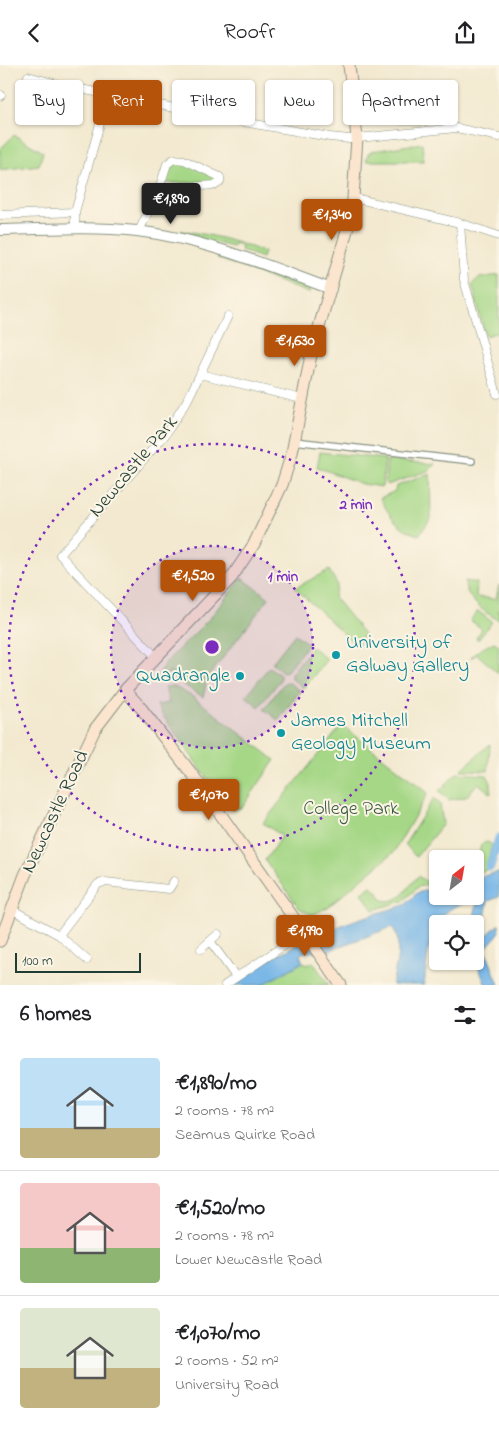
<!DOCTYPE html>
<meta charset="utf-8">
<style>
:root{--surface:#fff;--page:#f6f6f6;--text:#202124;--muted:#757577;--line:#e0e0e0;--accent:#b45309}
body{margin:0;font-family:"Indie Flower",sans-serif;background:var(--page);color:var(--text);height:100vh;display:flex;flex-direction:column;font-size:19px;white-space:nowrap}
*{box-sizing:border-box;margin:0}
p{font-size:16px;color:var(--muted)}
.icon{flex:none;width:28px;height:28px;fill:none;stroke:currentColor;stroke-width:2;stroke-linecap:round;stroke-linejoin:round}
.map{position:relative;height:920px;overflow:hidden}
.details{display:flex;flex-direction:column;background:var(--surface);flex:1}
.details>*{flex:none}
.banner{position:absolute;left:15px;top:15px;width:470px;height:45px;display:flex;gap:10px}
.needle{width:32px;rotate:31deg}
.controls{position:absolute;left:429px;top:785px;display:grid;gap:10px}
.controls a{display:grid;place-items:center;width:55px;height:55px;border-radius:5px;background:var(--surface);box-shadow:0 1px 4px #0004;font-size:25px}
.scale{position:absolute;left:15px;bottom:12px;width:126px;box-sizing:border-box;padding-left:5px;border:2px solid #1f3d34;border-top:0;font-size:14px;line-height:18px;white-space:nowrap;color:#1f3d34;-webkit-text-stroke:4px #fcf5e5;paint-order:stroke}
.price{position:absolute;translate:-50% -42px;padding:0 11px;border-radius:5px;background:var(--accent);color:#fff;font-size:16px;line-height:32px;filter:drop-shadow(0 1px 2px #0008)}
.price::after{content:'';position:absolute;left:50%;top:30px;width:15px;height:11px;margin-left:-8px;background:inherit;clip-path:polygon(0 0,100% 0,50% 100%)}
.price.active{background:#222;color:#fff}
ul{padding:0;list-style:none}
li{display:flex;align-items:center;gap:15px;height:125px;padding:0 20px}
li+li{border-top:1px solid var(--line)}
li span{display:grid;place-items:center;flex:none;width:140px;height:100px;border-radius:5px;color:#555}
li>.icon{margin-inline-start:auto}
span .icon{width:60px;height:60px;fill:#fffc;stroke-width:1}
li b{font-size:21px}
h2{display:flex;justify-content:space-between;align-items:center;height:60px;padding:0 20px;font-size:21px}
.tag{padding:0 18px;border-radius:5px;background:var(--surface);box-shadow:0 1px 4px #0004;font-size:18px;line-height:45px}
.tag.active{background:var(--accent);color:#fff}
header{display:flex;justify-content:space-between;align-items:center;height:65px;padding:0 20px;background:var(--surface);font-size:22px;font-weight:600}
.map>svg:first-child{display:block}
.green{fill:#a5d786;stroke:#628a5d}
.water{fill:#73b4e7;stroke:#49788e}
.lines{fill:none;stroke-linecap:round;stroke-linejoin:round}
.canal{stroke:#73b4e7;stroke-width:9}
.pedestrian-casing{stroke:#899382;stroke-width:8}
.minor-casing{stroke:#899382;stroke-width:9}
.tertiary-casing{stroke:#899382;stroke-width:12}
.secondary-casing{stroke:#899382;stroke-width:13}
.pedestrian{stroke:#fff;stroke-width:5.5}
.minor{stroke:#fff;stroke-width:8}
.tertiary{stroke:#fff;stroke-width:10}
.secondary{stroke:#fce5cf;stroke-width:11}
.ring{fill:none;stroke:#7b2cbf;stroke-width:2.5;stroke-dasharray:2.5 5}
.culture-dot{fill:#0f9aa8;stroke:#fcf5e5;stroke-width:2}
.labels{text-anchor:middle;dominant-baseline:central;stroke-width:4;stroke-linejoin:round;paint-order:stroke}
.street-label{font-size:20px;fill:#1f3d34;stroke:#fcf5e5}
.culture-label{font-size:20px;fill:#0d838f;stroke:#fcf5e5;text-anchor:start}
.park-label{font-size:20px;fill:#3a5c44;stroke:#fcf5e5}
.centre{fill:#7b2cbf;stroke:#fcf5e5;stroke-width:2.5}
.ring-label{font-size:15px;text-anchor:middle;font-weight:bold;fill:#7b2cbf;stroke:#fcf5e5;stroke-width:4;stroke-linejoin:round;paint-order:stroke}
</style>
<header><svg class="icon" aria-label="back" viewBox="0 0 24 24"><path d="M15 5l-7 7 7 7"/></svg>Roofr<svg class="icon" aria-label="share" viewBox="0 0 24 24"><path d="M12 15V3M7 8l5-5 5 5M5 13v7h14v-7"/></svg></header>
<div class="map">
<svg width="499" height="920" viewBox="0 0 499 920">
<rect width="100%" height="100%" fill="#fcf5e5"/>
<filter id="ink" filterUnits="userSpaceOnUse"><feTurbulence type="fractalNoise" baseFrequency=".02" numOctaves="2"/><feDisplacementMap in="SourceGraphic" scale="10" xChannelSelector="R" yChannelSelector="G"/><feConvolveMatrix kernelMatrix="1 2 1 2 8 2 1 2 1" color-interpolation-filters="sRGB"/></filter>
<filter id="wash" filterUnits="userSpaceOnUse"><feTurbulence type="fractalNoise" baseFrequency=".0096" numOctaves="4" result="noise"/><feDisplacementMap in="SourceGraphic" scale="20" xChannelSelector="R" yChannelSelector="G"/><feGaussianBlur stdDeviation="1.12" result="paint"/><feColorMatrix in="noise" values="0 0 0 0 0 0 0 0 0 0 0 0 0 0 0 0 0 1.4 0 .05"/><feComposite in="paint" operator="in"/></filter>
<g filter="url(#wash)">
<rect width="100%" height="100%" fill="#f3e9d0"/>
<path class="green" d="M363,29L421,34L420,58L372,56L365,47Z
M14,70L43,87L39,100L0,105V84Z
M422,78L424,96H366L368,89L373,86Z
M181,96L217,111V117L168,118L165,115L170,101Z
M181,166C211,169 236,176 264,187L262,193L241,185L242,181L234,178L233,182L180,169Z
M218,190L252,202L251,205L258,208L260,205L310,224L309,228L217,193Z
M499,210V267L485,271L472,219L479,213Z
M320,387L385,394L382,422L362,419L317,402Z
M387,395L435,399L430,405L387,420L385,418Z
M430,409L431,453L419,470C398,464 390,451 380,433L395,426L396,421Z
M329,505L337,519L334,532L364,569L357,581L295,523Z
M242,513L269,533L204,617L206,619L203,632L176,615L172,608H168L167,614H157L166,597L209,554Z
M465,516L477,518L476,532L496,534L499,520V555C484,548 464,532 465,516Z
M478,546L492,557L478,575L476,573L482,564L470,555Z
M295,569L308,579L287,606L283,607L272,598Z
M494,577L499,580L498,608L477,589L471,593L476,587Z
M312,582L327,594L304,623L291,613V609Z
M269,602L280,610V615L259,642L246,631Z
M288,617L300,626L278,655L264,644L284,618Z
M173,621L193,632L275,695L242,743L232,745L226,740L161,648L157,640L169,638L165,622Z
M342,660L428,728L394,787L328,842L312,850L299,843L265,795L282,771L263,758Z
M490,679L488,706L461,705Z
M457,708L487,710L491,718V729L478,718L466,732L449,735L439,726Z
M434,733L440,739L443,759L416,792L405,779Z
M488,777L492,780L485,806L475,808L481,779Z
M418,811L425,816L437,817L418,822L403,836L373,845L362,828L371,821L377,826L381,834C398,842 408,822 418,811Z
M303,897L307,900L313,897L329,920H262Z"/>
<path class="water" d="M499,807V832L488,836L482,871H486L499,859V868L485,884L499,920H486L475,894L473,859L477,836C469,838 460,839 454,842C427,856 428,894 424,920H392C395,903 404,876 392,862L328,886L304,887L300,890L303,897L262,920H231L270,894L316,870L358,854L405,840L417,828L437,822L438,831H475V813Z"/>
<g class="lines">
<path class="canal" d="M490,802L499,773"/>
</g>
</g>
<g filter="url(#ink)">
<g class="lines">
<g class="pedestrian-casing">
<path id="pedestrian" d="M294,376L472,396"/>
</g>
<g class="minor-casing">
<path id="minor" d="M28,11L61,20L243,57L330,72L349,74L456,63L499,72
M0,31L1,30
M29,44L51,51L61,20
M354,133L460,158L499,171
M0,150L75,147
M460,158L464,215L497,329
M75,164V147L105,41
M139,166L158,127L174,123L215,120L220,117V112L184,95L174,94L167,99L158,127
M200,309L302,334
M156,592L60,490L165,370L188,334L228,251
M11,844L59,870L87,895
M59,870L98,819L105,817L169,824L174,816
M210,876L236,912
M201,884L218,869
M225,920L304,867"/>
</g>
<g class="tertiary-casing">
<path id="tertiary" d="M0,165C46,164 92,161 137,166C205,174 268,201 331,224"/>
</g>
<g class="secondary-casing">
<path id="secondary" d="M125,625L141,643L192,709L341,920
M0,876L25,810L95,664L125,625L232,512L254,479L282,420L292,388L311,290L352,148L357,73L349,0"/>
</g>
<use href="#pedestrian" class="pedestrian"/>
<use href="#minor" class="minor"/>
<use href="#tertiary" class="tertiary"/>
<use href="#secondary" class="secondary"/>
</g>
</g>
<circle cx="212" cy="582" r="101" fill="#7b2cbf" fill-opacity=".12"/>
<g class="ring">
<circle cx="212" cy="582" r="101"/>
<circle cx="212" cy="582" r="203"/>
</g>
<g class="culture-dot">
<circle cx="336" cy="590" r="5"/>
<circle cx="240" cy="611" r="5"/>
<circle cx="281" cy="668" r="5"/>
</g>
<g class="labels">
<g class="street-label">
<text transform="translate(134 402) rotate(-50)">Newcastle Park</text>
<text transform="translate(56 747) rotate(-65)">Newcastle Road</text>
</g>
<g class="culture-label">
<text x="346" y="578">University of<tspan x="346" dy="23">Galway Gallery</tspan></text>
<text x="230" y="611" text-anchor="end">Quadrangle</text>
<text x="291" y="656">James Mitchell<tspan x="291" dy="23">Geology Museum</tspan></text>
</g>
<g class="park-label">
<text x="351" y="744">College Park</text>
</g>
</g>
<circle cx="212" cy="582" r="8" class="centre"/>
<g class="ring-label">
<text x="356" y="444">2 min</text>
<text x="283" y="516">1 min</text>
</g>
</svg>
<div class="controls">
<a><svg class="needle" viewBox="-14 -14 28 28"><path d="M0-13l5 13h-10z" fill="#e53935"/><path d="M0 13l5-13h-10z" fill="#757577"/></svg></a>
<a><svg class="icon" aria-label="locate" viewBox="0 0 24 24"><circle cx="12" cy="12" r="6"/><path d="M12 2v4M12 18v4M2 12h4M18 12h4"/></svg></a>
</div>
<div class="scale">100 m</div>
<b class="price active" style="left:171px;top:160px">€1,890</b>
<b class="price" style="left:332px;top:176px">€1,340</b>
<b class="price" style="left:295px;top:302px">€1,630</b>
<b class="price" style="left:193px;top:537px">€1,520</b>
<b class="price" style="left:209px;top:756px">€1,070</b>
<b class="price" style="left:305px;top:892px">€1,990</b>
<div class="banner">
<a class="tag">Buy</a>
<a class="tag active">Rent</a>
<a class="tag">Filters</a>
<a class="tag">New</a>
<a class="tag">Apartment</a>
</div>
</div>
<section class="details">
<h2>6 homes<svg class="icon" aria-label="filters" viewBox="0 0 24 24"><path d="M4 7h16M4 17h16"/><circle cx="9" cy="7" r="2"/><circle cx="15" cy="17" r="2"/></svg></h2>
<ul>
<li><span style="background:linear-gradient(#bfe0f5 70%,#c2b280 0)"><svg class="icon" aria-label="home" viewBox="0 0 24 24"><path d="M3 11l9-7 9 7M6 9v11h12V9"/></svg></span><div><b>€1,890/mo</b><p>2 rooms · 78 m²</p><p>Seamus Quirke Road</p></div></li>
<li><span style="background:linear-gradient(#f6c9c9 65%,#8fb573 0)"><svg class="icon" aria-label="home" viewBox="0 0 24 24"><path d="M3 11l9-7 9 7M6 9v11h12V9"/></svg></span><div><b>€1,520/mo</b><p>2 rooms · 78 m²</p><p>Lower Newcastle Road</p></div></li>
<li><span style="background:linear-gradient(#dfe7d0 60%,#c2b280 0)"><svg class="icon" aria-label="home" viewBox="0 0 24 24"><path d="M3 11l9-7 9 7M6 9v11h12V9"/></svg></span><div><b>€1,070/mo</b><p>2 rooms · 52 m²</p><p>University Road</p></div></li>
</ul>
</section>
